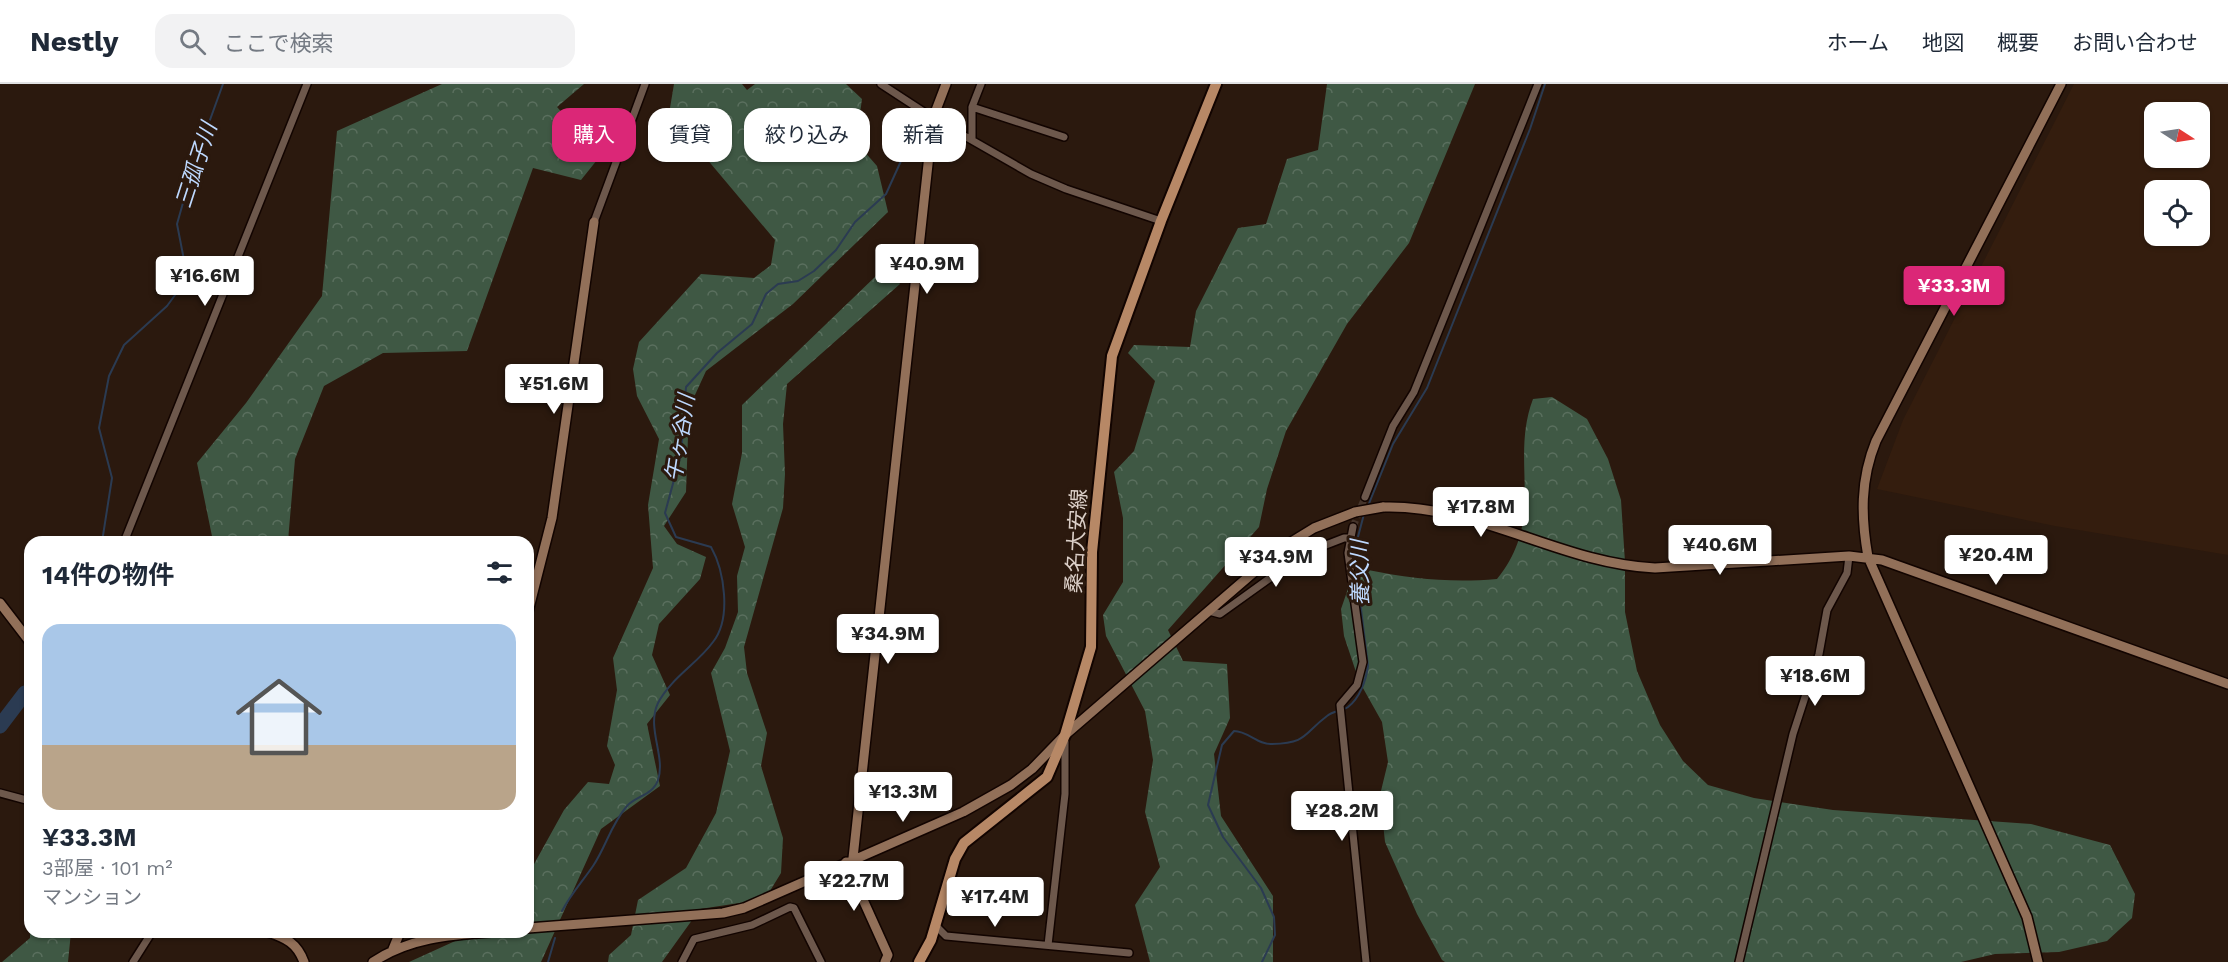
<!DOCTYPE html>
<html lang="ja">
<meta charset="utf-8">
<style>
:root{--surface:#fff;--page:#f2f2f3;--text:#1f2937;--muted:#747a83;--line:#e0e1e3;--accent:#db2777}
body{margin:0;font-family:"Work Sans","Noto Sans JP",sans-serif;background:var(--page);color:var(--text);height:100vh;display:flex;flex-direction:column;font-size:22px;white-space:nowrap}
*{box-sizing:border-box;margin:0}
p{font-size:20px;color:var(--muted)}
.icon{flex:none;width:33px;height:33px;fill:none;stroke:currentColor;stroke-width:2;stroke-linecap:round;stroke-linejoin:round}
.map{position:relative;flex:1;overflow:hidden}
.details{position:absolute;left:24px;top:452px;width:510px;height:402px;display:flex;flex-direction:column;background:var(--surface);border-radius:18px;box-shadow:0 2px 4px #0004}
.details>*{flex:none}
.guide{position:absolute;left:552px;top:24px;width:570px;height:54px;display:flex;gap:12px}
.needle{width:39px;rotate:102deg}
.controls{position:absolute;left:2144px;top:18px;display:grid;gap:12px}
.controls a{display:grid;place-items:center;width:66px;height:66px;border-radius:12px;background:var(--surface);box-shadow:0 2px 4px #0004;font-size:30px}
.price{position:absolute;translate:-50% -51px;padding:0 14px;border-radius:6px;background:#fff;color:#222;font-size:20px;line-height:39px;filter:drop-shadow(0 2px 3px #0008)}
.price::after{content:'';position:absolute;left:50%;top:36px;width:18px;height:14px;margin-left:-9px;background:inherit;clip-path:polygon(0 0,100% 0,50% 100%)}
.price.current{background:var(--accent);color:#fff}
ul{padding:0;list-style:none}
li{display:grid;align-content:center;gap:12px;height:318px;padding:0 18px}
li+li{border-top:2px solid var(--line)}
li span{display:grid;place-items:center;height:186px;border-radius:18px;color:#555}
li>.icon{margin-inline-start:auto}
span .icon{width:108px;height:108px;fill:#fffc;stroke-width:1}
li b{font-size:26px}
h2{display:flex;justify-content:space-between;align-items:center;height:72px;padding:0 18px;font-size:26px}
.pill{padding:0 21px;border-radius:18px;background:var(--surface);box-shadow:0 2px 4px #0004;font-size:21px;line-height:54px}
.pill.current{background:var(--accent);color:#fff}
header{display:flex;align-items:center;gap:36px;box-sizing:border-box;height:84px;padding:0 30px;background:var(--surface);border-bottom:2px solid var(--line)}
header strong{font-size:28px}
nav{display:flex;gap:33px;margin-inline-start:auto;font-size:21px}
.search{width:420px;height:54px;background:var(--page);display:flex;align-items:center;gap:15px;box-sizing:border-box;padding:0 21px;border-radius:18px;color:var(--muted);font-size:22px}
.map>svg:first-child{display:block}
.built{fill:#341d0e;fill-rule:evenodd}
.forest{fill:url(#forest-crowns)}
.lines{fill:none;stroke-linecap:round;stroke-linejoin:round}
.stream{stroke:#2b3b52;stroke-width:2}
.river{stroke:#2b3b52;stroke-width:15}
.street-tunnel{stroke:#45342a;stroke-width:7;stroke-dasharray:7 3.5;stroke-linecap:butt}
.street-casing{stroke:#120400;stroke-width:10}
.secondary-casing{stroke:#120400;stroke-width:12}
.primary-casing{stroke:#120400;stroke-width:14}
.street{stroke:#6d584c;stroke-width:7}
.secondary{stroke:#927059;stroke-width:9}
.primary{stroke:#b78866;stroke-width:10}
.secondary-bridge-casing{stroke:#120400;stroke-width:12;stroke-linecap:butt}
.secondary-bridge{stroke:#927059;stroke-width:9}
.labels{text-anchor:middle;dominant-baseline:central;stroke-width:6;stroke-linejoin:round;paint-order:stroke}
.street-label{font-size:21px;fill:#dbcfc8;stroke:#2b190e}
.water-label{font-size:22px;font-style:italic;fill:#bed9ff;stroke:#2b190e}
</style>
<header>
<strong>Nestly</strong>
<div class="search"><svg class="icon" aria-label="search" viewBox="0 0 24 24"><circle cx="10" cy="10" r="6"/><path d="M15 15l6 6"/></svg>ここで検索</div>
<nav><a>ホーム</a><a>地図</a><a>概要</a><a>お問い合わせ</a></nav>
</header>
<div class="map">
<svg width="2228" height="878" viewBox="0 0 2228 878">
<defs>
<pattern id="forest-crowns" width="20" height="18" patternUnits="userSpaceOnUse" patternTransform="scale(1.5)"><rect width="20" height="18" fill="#3f5844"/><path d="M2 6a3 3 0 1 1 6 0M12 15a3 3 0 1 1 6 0" fill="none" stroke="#5a6f5e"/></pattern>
</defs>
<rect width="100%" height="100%" fill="#2b190e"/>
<path class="built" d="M2074,0H2228V471L2055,442L1877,405L1903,336ZM2154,28H2199V74H2154ZM2154,106H2199V152H2154Z"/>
<path class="forest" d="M442,0H584L557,23L601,71L581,96L533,84L467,267L383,269L324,302L295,375L288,457H213L197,379L246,319L322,212L337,47Z
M674,0H742L747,6L755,0H846L862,15L856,58L877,82L888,128L793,220L706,287L689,324L686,408L664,442L677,460L706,473L700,495L659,540L652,571L670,611L647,640L660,702L601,745L541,878H409L475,848H528V791L564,726L588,698L609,700L615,681L607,662L617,606L613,574L653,484L648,421L659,355L637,312L633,285L639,258L701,190L754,194L771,181L775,156L669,30Z
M1327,0H1475L1409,159L1347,240L1286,347L1267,405L1259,443L1168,546L1183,577L1227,580L1230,634L1214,670L1221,732L1273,812V878H1150L1135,821L1160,783L1145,728L1153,676L1145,627L1106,552L1103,531L1123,498V434L1114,388L1134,367L1155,297L1128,269L1134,261L1190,263L1196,227L1238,144L1266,140L1287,75L1318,66Z
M891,186L900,200L787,300L783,340L785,390L783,424L744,563L747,589L767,649L761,682L783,754L781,789L765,815L700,825L662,878H608L609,871L631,851L638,816L686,784L716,729L730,667L711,589L725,564L738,528L737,492L745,463L732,420L742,369V321L878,190Z
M1552,313L1587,335L1608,375L1621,416L1625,478V528L1637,587L1660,641L1683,677L1708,701L1754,714L1833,726L2031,740L2110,761L2135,810L2132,834L2107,857L2059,868L1995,870L1961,878H1445L1442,876L1417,830L1385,758L1380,711L1388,678L1382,638L1359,597L1344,552L1341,525L1350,499L1368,486C1412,495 1452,499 1497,495C1547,434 1509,378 1533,315Z
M30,848H71L68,878H2L30,854Z"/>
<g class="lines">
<path class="stream" d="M1368,422L1393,360L1427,304L1530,45L1545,0
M102,458L112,394L99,344L109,292L124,261L167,222L178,207L185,181L177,140L194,80L223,0
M25,609L30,604
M562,827C571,810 582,798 593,782C606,763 611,740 627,722C636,712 653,711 658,696C666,672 646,644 658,619C671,594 697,580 713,558C732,534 724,486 711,463L676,453L665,429L681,370L686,303L717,269L752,240L766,210L778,200L798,197L814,187L836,166L855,138L886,110L921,33
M548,878L555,854
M1262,878L1275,851L1274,833L1261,804L1223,753L1208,721L1222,661L1234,647C1248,647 1258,661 1272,660C1308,659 1303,650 1327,632C1333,627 1342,627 1348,623C1360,614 1366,596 1368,582L1354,468L1364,430"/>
<path class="river" d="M0,642L25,609"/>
<path class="street-tunnel" d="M1353,443L1365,413"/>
<g class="street-casing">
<path id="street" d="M881,0L933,34L1031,90L1066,105L1161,137
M972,23L1064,53
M972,55V23L981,0
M594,138L645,0
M1365,413L1393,342L1414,308L1538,0
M1353,443L1348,469L1363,578L1357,601L1340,621L1366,878
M124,458L307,0
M1209,527L1220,530L1291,479L1313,466L1344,454H1350
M0,709L30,717
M936,842L946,852L1129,869
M1048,861L1065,710V658
M133,878L152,848
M682,878L694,855L752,841L790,823L794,824L821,878
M1739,878L1793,650L1819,570L1827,526L1847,489L1849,472"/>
</g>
<g class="secondary-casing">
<path id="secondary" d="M1383,423C1478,420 1561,480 1655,484L1849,472L1882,476L2228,600
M0,519L30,558
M528,528L552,434L594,138
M853,774L933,34L946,0
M846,778L888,871L885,878
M528,844L723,829L744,824L963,728L1011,701L1032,685L1065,651L1283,463L1314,444L1355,428
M268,848C286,854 297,859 304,878
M393,865L400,848
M373,878C409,854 449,851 491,848
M2038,878L2027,833L1868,473C1861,433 1860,396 1876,357L2061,0"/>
</g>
<g class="primary-casing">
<path id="primary" d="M919,878L931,856L955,775L964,759L1047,693L1065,651L1091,563L1092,468L1112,272L1161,137L1216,0"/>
</g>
<use href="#street" class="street"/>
<use href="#secondary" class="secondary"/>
<use href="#primary" class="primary"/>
<g class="secondary-bridge-casing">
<path id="secondary-bridge" d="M1355,428L1383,423"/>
</g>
<use href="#secondary-bridge" class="secondary-bridge"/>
</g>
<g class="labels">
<g class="street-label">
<text transform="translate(1076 457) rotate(-87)">桑名大安線</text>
</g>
<g class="water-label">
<text transform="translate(196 81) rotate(-72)">三孤子川</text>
<text transform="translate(680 354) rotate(-81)">午ヶ谷川</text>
<text transform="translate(1360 489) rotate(-91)">養父川</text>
</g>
</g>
</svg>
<div class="controls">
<a><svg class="needle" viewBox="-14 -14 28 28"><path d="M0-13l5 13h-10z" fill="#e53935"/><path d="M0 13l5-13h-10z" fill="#747a83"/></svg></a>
<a><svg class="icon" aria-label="locate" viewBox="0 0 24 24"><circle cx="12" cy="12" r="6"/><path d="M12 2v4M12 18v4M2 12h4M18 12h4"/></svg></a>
</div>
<b class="price" style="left:927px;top:211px">¥40.9M</b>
<b class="price" style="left:205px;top:223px">¥16.6M</b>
<b class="price current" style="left:1954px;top:233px">¥33.3M</b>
<b class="price" style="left:554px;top:331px">¥51.6M</b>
<b class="price" style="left:1481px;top:454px">¥17.8M</b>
<b class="price" style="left:1720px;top:492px">¥40.6M</b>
<b class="price" style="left:1996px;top:502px">¥20.4M</b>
<b class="price" style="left:1276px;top:504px">¥34.9M</b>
<b class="price" style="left:888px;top:581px">¥34.9M</b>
<b class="price" style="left:1815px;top:623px">¥18.6M</b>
<b class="price" style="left:903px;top:739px">¥13.3M</b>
<b class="price" style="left:1342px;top:758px">¥28.2M</b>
<b class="price" style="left:854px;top:828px">¥22.7M</b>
<b class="price" style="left:995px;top:844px">¥17.4M</b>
<div class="guide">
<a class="pill current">購入</a>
<a class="pill">賃貸</a>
<a class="pill">絞り込み</a>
<a class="pill">新着</a>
</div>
<section class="details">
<h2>14件の物件<svg class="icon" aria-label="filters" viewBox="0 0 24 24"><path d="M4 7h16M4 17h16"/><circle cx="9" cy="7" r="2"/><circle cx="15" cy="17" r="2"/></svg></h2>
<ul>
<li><span style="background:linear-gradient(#a9c7e8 65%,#b9a48a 0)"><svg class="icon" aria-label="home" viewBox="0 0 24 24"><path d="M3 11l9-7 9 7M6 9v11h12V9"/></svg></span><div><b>¥33.3M</b><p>3部屋 · 101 m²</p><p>マンション</p></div></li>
</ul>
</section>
</div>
